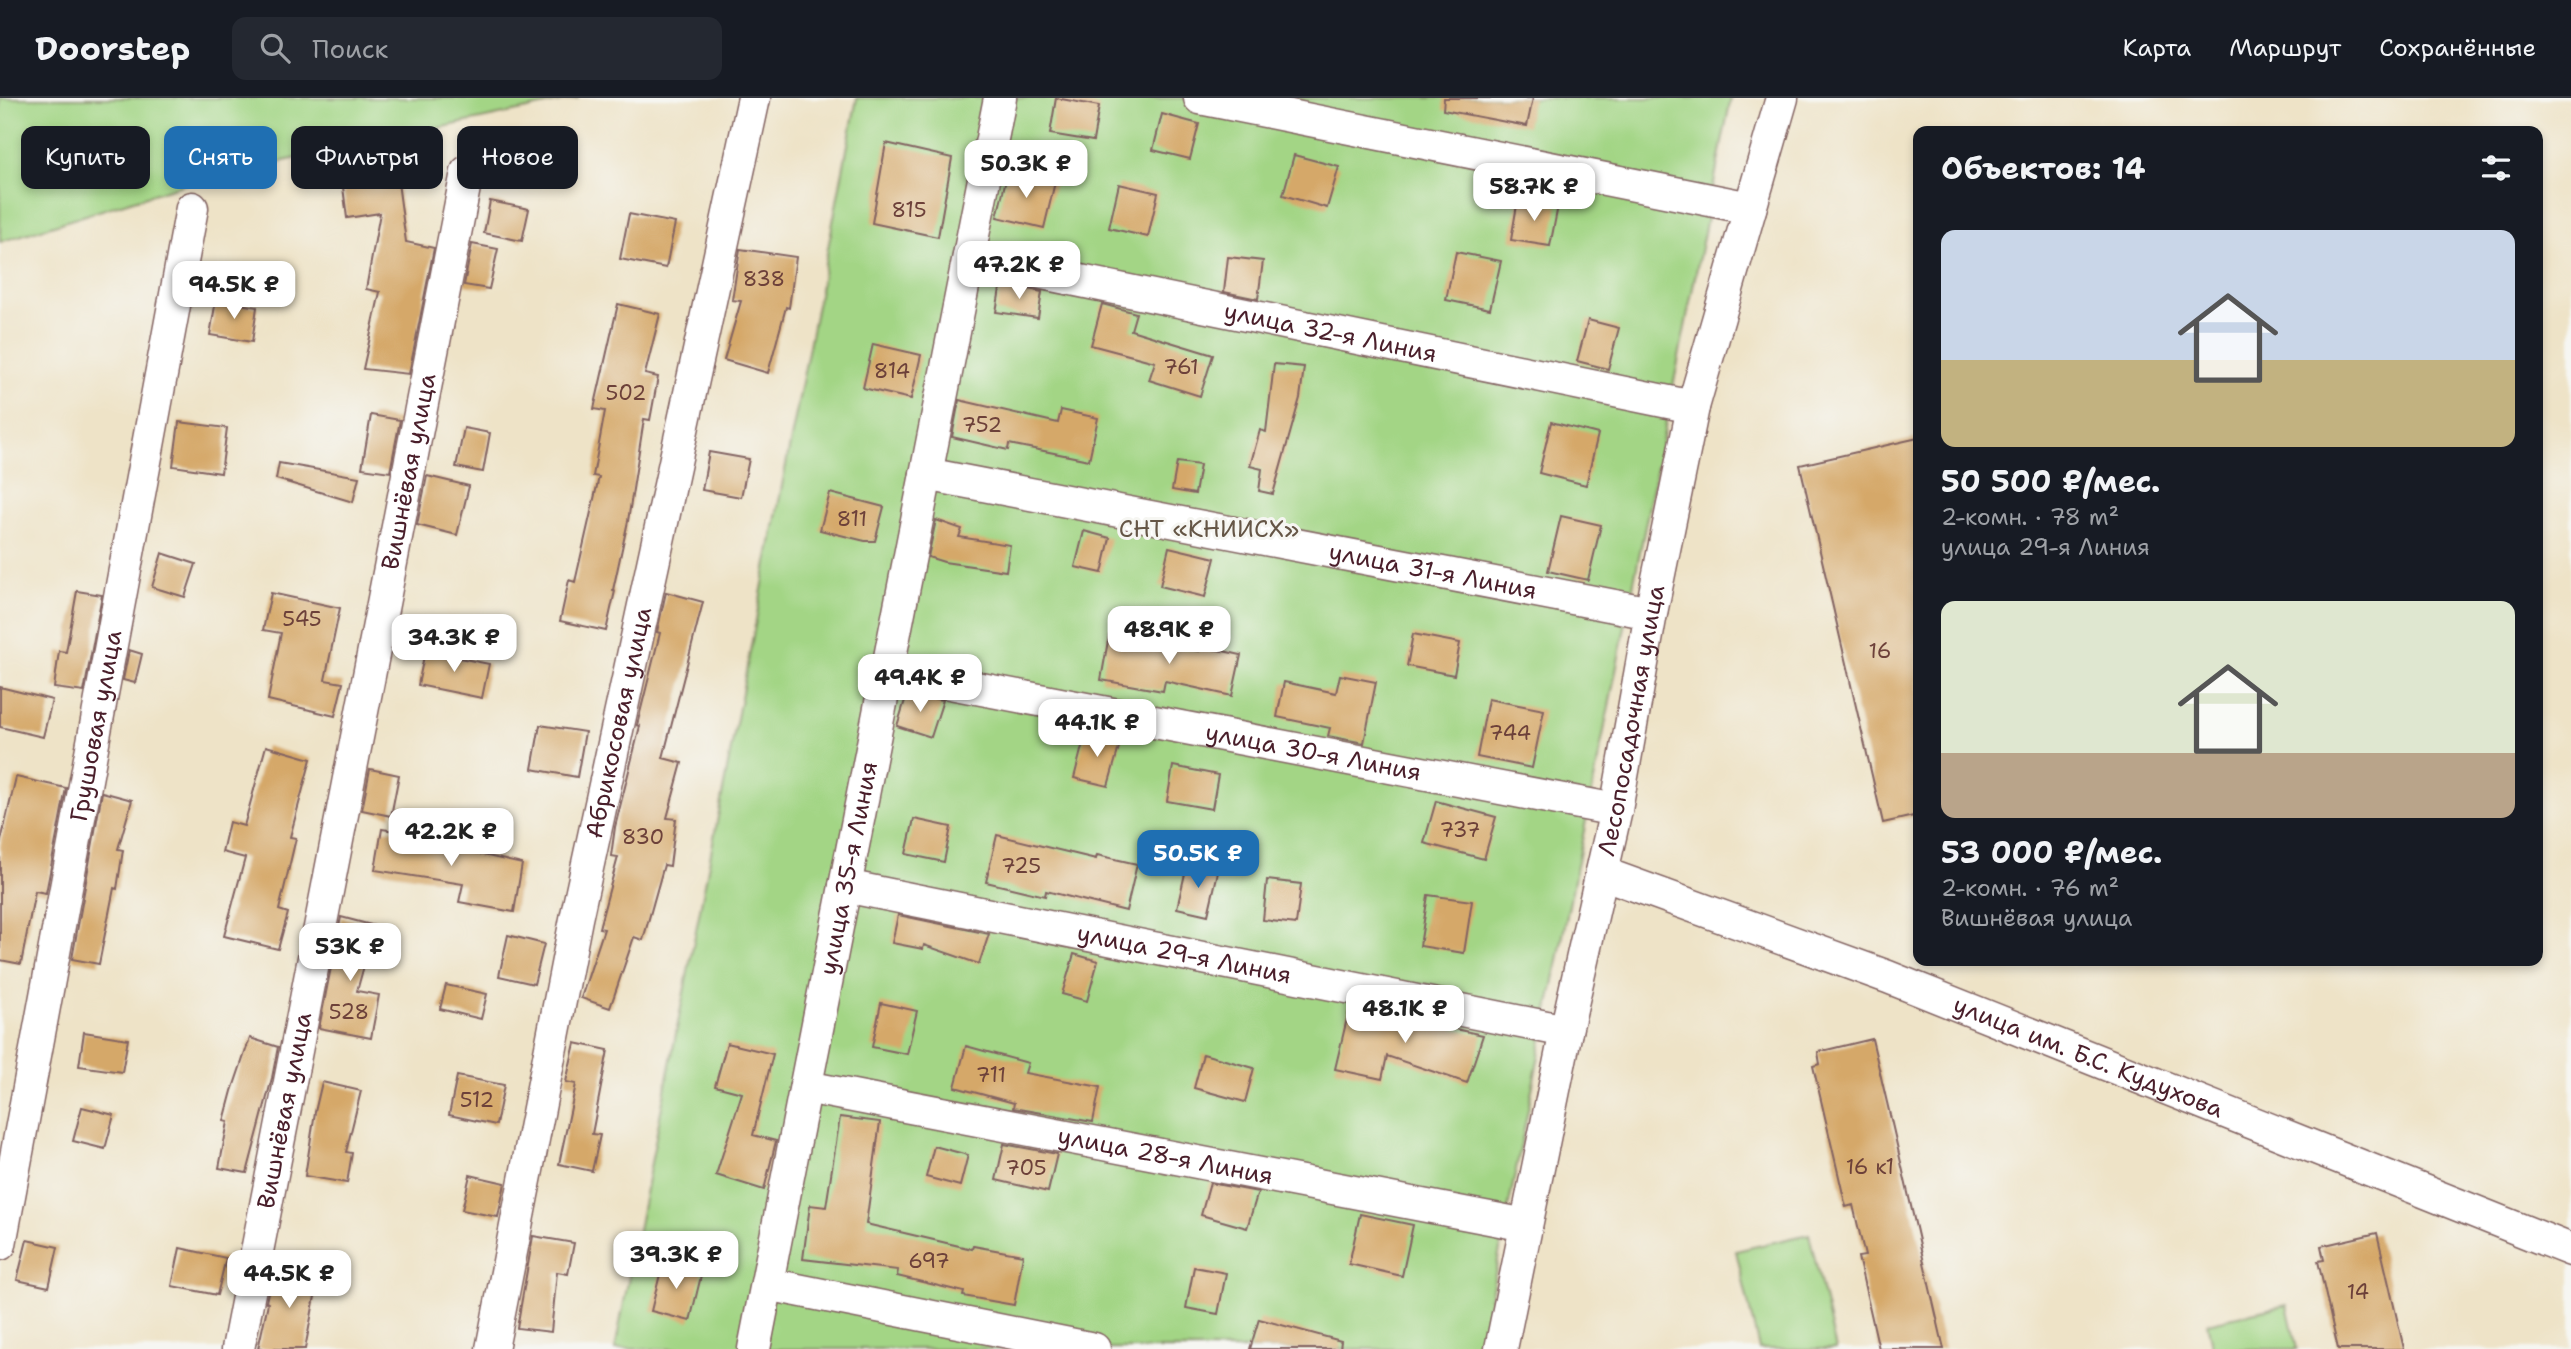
<!DOCTYPE html>
<html lang="ru">
<meta charset="utf-8">
<style>
:root{--surface:#171b24;--page:#242831;--text:#f1f3f6;--muted:#9ea1a6;--line:#363941;--accent:#1f6fb2}
body{margin:0;font-family:"Shantell Sans",sans-serif;background:var(--page);color:var(--text);height:100vh;display:flex;flex-direction:column;font-size:26px;white-space:nowrap}
*{box-sizing:border-box;margin:0}
p{font-size:23px;color:var(--muted)}
.icon{flex:none;width:38px;height:38px;fill:none;stroke:currentColor;stroke-width:2;stroke-linecap:round;stroke-linejoin:round}
.map{position:relative;flex:1;overflow:hidden}
.details{position:absolute;left:1913px;top:28px;width:630px;height:840px;display:flex;flex-direction:column;background:var(--surface);border-radius:14px;box-shadow:0 4px 10px #0003}
.details>*{flex:none}
.guide{position:absolute;left:21px;top:28px;width:665px;height:63px;display:flex;gap:14px}
.price{position:absolute;translate:-50% -60px;padding:0 16px;border-radius:14px;background:#fff;color:#222;font-size:23px;line-height:46px;filter:drop-shadow(0 2px 4px #0008)}
.price::after{content:'';position:absolute;left:50%;top:42px;width:21px;height:16px;margin-left:-10px;background:inherit;clip-path:polygon(0 0,100% 0,50% 100%)}
.price.selected{background:var(--accent);color:#fff}
ul{padding:0;list-style:none}
li{display:grid;align-content:center;gap:14px;height:371px;padding:0 28px}
li span{display:grid;place-items:center;height:217px;border-radius:14px;color:#555}
li>.icon{margin-inline-start:auto}
span .icon{width:126px;height:126px;fill:#fffc;stroke-width:1}
li b{font-size:30px}
h2{display:flex;justify-content:space-between;align-items:center;height:84px;padding:0 28px;font-size:30px}
.pill{padding:0 24px;border-radius:14px;background:var(--surface);box-shadow:0 4px 10px #0003;font-size:24px;line-height:63px}
.pill.selected{background:var(--accent);color:#fff}
header{display:flex;align-items:center;gap:42px;box-sizing:border-box;height:98px;padding:0 35px;background:var(--surface);border-bottom:2px solid var(--line)}
header strong{font-size:33px}
nav{display:flex;gap:38px;margin-inline-start:auto;font-size:24px}
.search{width:490px;height:63px;background:var(--page);display:flex;align-items:center;gap:18px;box-sizing:border-box;padding:0 24px;border-radius:14px;color:var(--muted);font-size:26px}
.map>svg:first-child{display:block}
.green{fill:#a3d585;stroke:#767a58;stroke-width:2}
.building{fill:#d5a869}
.lines{fill:none;stroke-linecap:round;stroke-linejoin:round}
.minor-casing{stroke:#836462;stroke-width:35}
.minor{stroke:#fff;stroke-width:32}
.labels{text-anchor:middle;dominant-baseline:central;stroke-width:6;stroke-linejoin:round;paint-order:stroke}
.number-label{font-size:21px;fill:#6d413a}
.street-label{font-size:24px;fill:#4a1f2b;stroke:#f6f6f2}
.park-label{font-size:24px;fill:#655646;stroke:#f6f6f2}
</style>
<header>
<strong>Doorstep</strong>
<div class="search"><svg class="icon" aria-label="search" viewBox="0 0 24 24"><circle cx="10" cy="10" r="6"/><path d="M15 15l6 6"/></svg>Поиск</div>
<nav><a>Карта</a><a>Маршрут</a><a>Сохранённые</a></nav>
</header>
<div class="map">
<svg width="2571" height="1251" viewBox="0 0 2571 1251">
<rect width="100%" height="100%" fill="#f6f6f2"/>
<filter id="ink" filterUnits="userSpaceOnUse"><feTurbulence type="fractalNoise" baseFrequency=".0143" numOctaves="2"/><feDisplacementMap in="SourceGraphic" scale="14" xChannelSelector="R" yChannelSelector="G"/><feConvolveMatrix kernelMatrix="1 2 1 2 8 2 1 2 1" color-interpolation-filters="sRGB"/></filter>
<filter id="wash" filterUnits="userSpaceOnUse"><feTurbulence type="fractalNoise" baseFrequency=".00686" numOctaves="4" result="noise"/><feDisplacementMap in="SourceGraphic" scale="28" xChannelSelector="R" yChannelSelector="G"/><feGaussianBlur stdDeviation="1.57" result="paint"/><feColorMatrix in="noise" values="0 0 0 0 0 0 0 0 0 0 0 0 0 0 0 0 0 1.4 0 .05"/><feComposite in="paint" operator="in"/></filter>
<g filter="url(#wash)">
<rect width="100%" height="100%" fill="#eee3c7"/>
<path class="green" d="M0,0H579L204,80L0,144Z
M857,0H1731L1480,1251H615Z
M1809,1136L1836,1251H1759L1736,1153Z
M2287,1207L2297,1251H2213L2207,1225Z"/>
<g id="blocks">
<path class="building" d="M1056,0L1099,8L1093,43L1050,36Z
M1444,0H1533L1527,28L1443,12Z
M1162,16L1199,26L1190,61L1153,52Z
M886,45L952,60L938,139L872,125Z
M1294,57L1339,69L1327,110L1283,97Z
M391,62H395L406,144L434,150L409,276L363,271L380,194L366,191L380,115L347,120L343,89L387,83Z
M1008,73L1055,84L1044,130L997,119Z
M1119,86L1158,95L1148,139L1109,130Z
M1518,101L1558,108L1550,148L1511,142Z
M490,103L529,111L522,143L484,135Z
M629,116L675,125L666,170L620,161Z
M472,146L498,151L489,191L464,187Z
M740,151L796,159L789,210L786,209L768,275L724,262L741,203L732,202Z
M1456,154L1501,163L1490,211L1446,202Z
M1228,159L1263,163L1258,201L1224,194Z
M1001,185L1042,194L1038,220L996,214Z
M216,202L257,209L252,244L210,237Z
M618,206L660,216L645,276L658,279L650,322L644,321L628,423L613,492L615,493L606,533L560,523L569,482L575,484L599,379L593,378L605,313L594,311Z
M1102,206L1136,215L1131,232L1213,257L1200,298L1149,282L1155,264L1091,247Z
M1588,222L1619,230L1608,271L1577,263Z
M873,246L921,257L911,301L863,290Z
M1274,266L1304,269L1300,300L1273,396L1259,393L1262,371L1250,368L1260,332L1266,334Z
M959,302L1058,325L1061,312L1098,320L1089,362L1009,346L1008,352L952,339Z
M371,317L400,322L390,374L362,370Z
M179,324L227,330L221,375L173,368Z
M1551,324L1598,336L1586,387L1539,375Z
M464,330L490,335L483,374L456,369Z
M1918,340V717L1883,725L1800,367Z
M709,354L749,361L741,399L702,392Z
M1177,364L1200,367L1195,396L1172,392Z
M279,365L359,379L353,404L276,381Z
M427,378L469,388L457,437L417,427Z
M830,395L884,409L875,443H865L820,432Z
M1561,418L1601,427L1588,482L1548,473Z
M936,422L962,431L959,439L1010,447L1006,473L944,464L928,459Z
M1084,433L1110,440L1102,475L1075,469Z
M1169,449L1215,460L1205,499L1160,488Z
M162,455L196,466L185,499L152,489Z
M77,493L102,497L84,594L54,590L59,553L66,554Z
M666,494L703,504L663,660L682,665L667,720L676,721L670,768L664,767L643,842L634,839L610,910L581,900L604,831L599,830L618,759L611,758L615,729L640,628L637,627L660,535L657,534Z
M271,495L340,510L325,582L343,585L335,618L268,602L281,535L263,532Z
M1413,536L1460,545L1454,577L1407,568Z
M1109,537L1199,553L1200,548L1241,557L1232,598L1165,583L1163,593L1101,582Z
M129,552L142,556L135,585L123,582Z
M425,553L489,566L482,600L418,587Z
M1340,577L1376,584L1364,645L1328,638L1330,630L1277,619L1284,584L1336,595Z
M0,589L52,602L43,639L0,629Z
M907,596L943,602L931,639L897,628Z
M1488,601L1544,612L1532,670L1477,659Z
M540,627L585,634L577,679L532,671Z
M1086,633L1121,642L1108,688L1074,680Z
M266,648L311,661L290,739L296,740L279,812L288,815L278,851L224,838L245,760L222,754L229,724L244,728Z
M1173,668L1218,677L1212,711L1167,703Z
M370,671L399,677L391,718L362,712Z
M16,679L66,690L46,795L35,793L21,866L0,862V747Z
M102,694L132,702L118,751L123,752L117,791L114,790L99,866L72,861Z
M1436,703L1496,719L1484,761L1424,745Z
M914,721L951,729L944,764L906,756Z
M382,731L436,739L435,746L522,766L514,814L459,804L463,786L375,772Z
M997,737L1096,761L1097,757L1137,766L1126,813L1046,793L1045,798L986,784Z
M1187,767L1218,774L1208,817L1177,810Z
M1267,782L1301,786L1296,826L1263,822Z
M1428,797L1472,803L1464,855L1420,848Z
M898,817L989,836L979,866L924,847L923,851L892,845Z
M341,819L375,828L357,893L379,897L371,940L319,930Z
M508,837L544,846L534,886L499,878Z
M1074,856L1098,863L1087,903L1062,896Z
M446,887L487,896L481,921L440,911Z
M881,905L917,913L907,956L872,949Z
M1350,908L1483,937L1467,985L1387,958L1382,981L1335,971Z
M84,934L128,941L122,974L79,968Z
M250,940L278,949L272,980L247,1075L219,1070L228,1024L224,1023L232,993Z
M1872,941L1893,1030L1944,1251H1879L1858,1159L1865,1158L1853,1107L1846,1109L1813,968L1820,966L1818,954Z
M575,945L608,952L592,1036L600,1037L592,1073L559,1066L576,986L566,984Z
M727,945L773,956L753,1037L776,1043L764,1092L716,1077L742,995L715,988Z
M966,948L1028,965L1025,975L1100,989L1093,1024L1013,1010L1014,1005L955,989Z
M1203,956L1254,970L1245,1004L1194,990Z
M457,978L504,987L496,1027L449,1017Z
M322,984L361,993L346,1054L352,1055L347,1085L305,1078L315,1014Z
M82,1009L114,1017L105,1051L73,1043Z
M840,1019L880,1024L866,1126L972,1151L973,1148L1023,1157L1014,1207L963,1198L964,1194L897,1178L898,1172L803,1161L810,1107L826,1109Z
M1004,1046L1057,1056L1048,1094L996,1082Z
M934,1048L968,1057L960,1088L926,1079Z
M470,1077L505,1085L498,1119L462,1112Z
M1210,1085L1258,1094L1247,1130L1201,1117Z
M1360,1116L1413,1127L1402,1178L1349,1166Z
M2377,1135L2404,1251H2338L2318,1163L2324,1162L2321,1148Z
M533,1138L574,1145L568,1176L557,1174L551,1234L517,1230Z
M27,1142L58,1149L49,1189L17,1182Z
M180,1150L226,1160L217,1197L172,1188Z
M663,1164L702,1174L690,1223L651,1213Z
M1194,1169L1226,1175L1218,1216L1186,1210Z
M273,1170L319,1177L305,1251H258L268,1205L266,1204Z
M1259,1221L1341,1243L1340,1251H1250Z"/>
</g>
</g>
<g filter="url(#ink)">
<use href="#blocks" fill-opacity="0" stroke="#836462" stroke-width="2"/>
<g class="lines">
<g class="minor-casing">
<g id="minor">
<path d="M1200,0L1750,110"/>
<path id="s1" d="M969,160L1693,309"/>
<path id="s2" d="M926,376L1651,515"/>
<path id="s3" d="M887,573L1616,712"/>
<path id="s4" d="M1602,775L1888,879L2571,1152"/>
<path id="s5" d="M845,788L1566,933"/>
<path id="s6" d="M806,989L1526,1127"/>
<path id="s7" d="M0,1146L192,110"/>
<path d="M767,1186L1094,1251"/>
<path id="s8" d="M238,1251L467,74"/>
<path id="s9" d="M492,1251L576,821L754,0"/>
<path id="s10" d="M754,1251L1000,0"/>
<path id="s11" d="M1501,1251L1566,933L1616,712L1651,515L1693,309L1782,0"/>
</g>
</g>
<use href="#minor" class="minor"/>
</g>
</g>
<g class="labels">
<g class="number-label">
<text x="909" y="112">815</text>
<text x="764" y="181">838</text>
<text x="1181" y="269">761</text>
<text x="892" y="273">814</text>
<text x="626" y="295">502</text>
<text x="982" y="327">752</text>
<text x="852" y="421">811</text>
<text x="302" y="521">545</text>
<text x="1880" y="553">16</text>
<text x="1510" y="635">744</text>
<text x="1460" y="732">737</text>
<text x="643" y="739">830</text>
<text x="1021" y="768">725</text>
<text x="349" y="914">528</text>
<text x="991" y="977">711</text>
<text x="477" y="1002">512</text>
<text x="1870" y="1069">16 к1</text>
<text x="1026" y="1070">705</text>
<text x="929" y="1163">697</text>
<text x="2358" y="1194">14</text>
</g>
<g class="street-label">
<text stroke="none"><textPath href="#s1" startOffset="369">улица 32-я Линия</textPath></text>
<text stroke="none"><textPath href="#s8" startOffset="894">Вишнёвая улица</textPath></text>
<text stroke="none"><textPath href="#s2" startOffset="516">улица 31-я Линия</textPath></text>
<text stroke="none"><textPath href="#s11" startOffset="642">Лесопосадочная улица</textPath></text>
<text stroke="none"><textPath href="#s9" startOffset="639">Абрикосовая улица</textPath></text>
<text stroke="none"><textPath href="#s7" startOffset="527">Грушовая улица</textPath></text>
<text stroke="none"><textPath href="#s3" startOffset="434">улица 30-я Линия</textPath></text>
<text stroke="none"><textPath href="#s10" startOffset="490">улица 35-я Линия</textPath></text>
<text stroke="none"><textPath href="#s5" startOffset="346">улица 29-я Линия</textPath></text>
<text stroke="none"><textPath href="#s4" startOffset="520">улица им. Б.С. Кудухова</textPath></text>
<text stroke="none"><textPath href="#s8" startOffset="243">Вишнёвая улица</textPath></text>
<text stroke="none"><textPath href="#s6" startOffset="366">улица 28-я Линия</textPath></text>
</g>
<g class="park-label">
<text x="1209" y="431">СНТ «КНИИСХ»</text>
</g>
</g>
</svg>
<b class="price" style="left:1026px;top:102px">50.3K ₽</b>
<b class="price" style="left:1534px;top:125px">58.7K ₽</b>
<b class="price" style="left:1019px;top:203px">47.2K ₽</b>
<b class="price" style="left:234px;top:223px">94.5K ₽</b>
<b class="price" style="left:1169px;top:568px">48.9K ₽</b>
<b class="price" style="left:454px;top:576px">34.3K ₽</b>
<b class="price" style="left:920px;top:616px">49.4K ₽</b>
<b class="price" style="left:1097px;top:661px">44.1K ₽</b>
<b class="price" style="left:451px;top:770px">42.2K ₽</b>
<b class="price selected" style="left:1198px;top:792px">50.5K ₽</b>
<b class="price" style="left:350px;top:885px">53K ₽</b>
<b class="price" style="left:1405px;top:947px">48.1K ₽</b>
<b class="price" style="left:676px;top:1193px">39.3K ₽</b>
<b class="price" style="left:289px;top:1212px">44.5K ₽</b>
<div class="guide">
<a class="pill">Купить</a>
<a class="pill selected">Снять</a>
<a class="pill">Фильтры</a>
<a class="pill">Новое</a>
</div>
<section class="details">
<h2>Объектов: 14<svg class="icon" aria-label="filters" viewBox="0 0 24 24"><path d="M4 7h16M4 17h16"/><circle cx="9" cy="7" r="2"/><circle cx="15" cy="17" r="2"/></svg></h2>
<ul>
<li><span style="background:linear-gradient(#c9d6e8 60%,#c2b280 0)"><svg class="icon" aria-label="home" viewBox="0 0 24 24"><path d="M3 11l9-7 9 7M6 9v11h12V9"/></svg></span><div><b>50 500 ₽/мес.</b><p>2-комн. · 78 m²</p><p>улица 29-я Линия</p></div></li>
<li><span style="background:linear-gradient(#dfe7d0 70%,#b9a48a 0)"><svg class="icon" aria-label="home" viewBox="0 0 24 24"><path d="M3 11l9-7 9 7M6 9v11h12V9"/></svg></span><div><b>53 000 ₽/мес.</b><p>2-комн. · 76 m²</p><p>Вишнёвая улица</p></div></li>
</ul>
</section>
</div>
